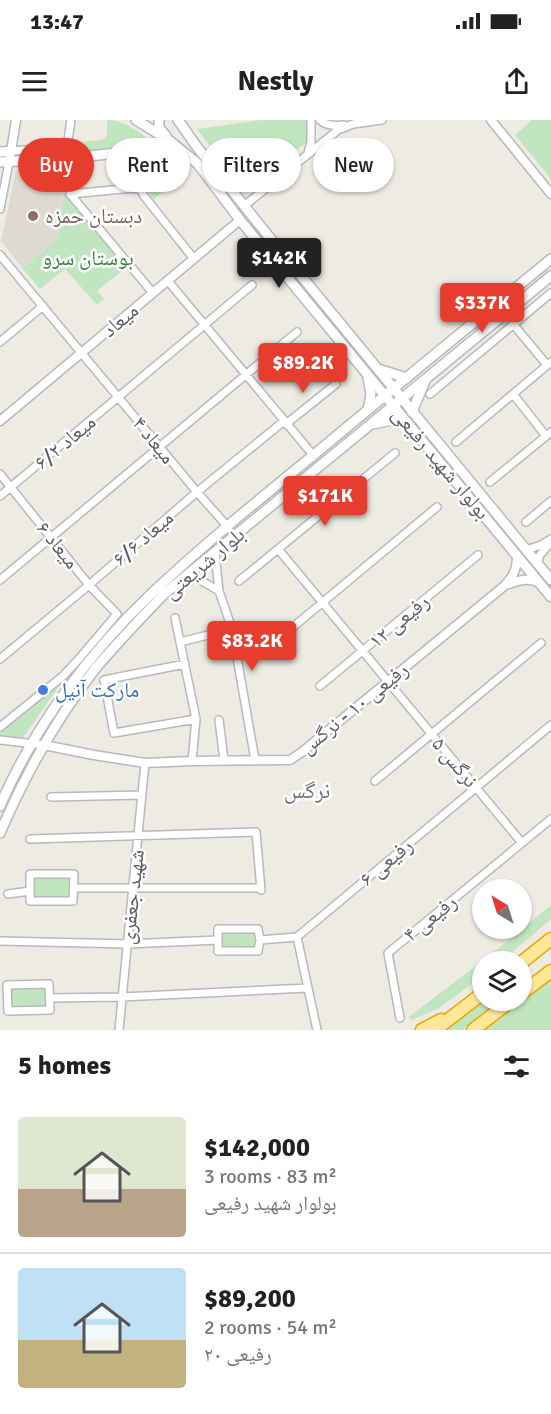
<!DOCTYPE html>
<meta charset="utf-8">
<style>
:root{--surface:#fff;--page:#f6f6f6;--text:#222;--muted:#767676;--line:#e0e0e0;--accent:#e73d2f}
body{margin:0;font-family:Signika,"Noto Naskh Arabic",sans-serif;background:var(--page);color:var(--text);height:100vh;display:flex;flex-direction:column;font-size:22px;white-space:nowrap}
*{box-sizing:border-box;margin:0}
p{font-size:20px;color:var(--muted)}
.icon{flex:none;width:33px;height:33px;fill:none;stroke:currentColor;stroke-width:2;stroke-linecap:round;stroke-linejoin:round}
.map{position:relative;height:910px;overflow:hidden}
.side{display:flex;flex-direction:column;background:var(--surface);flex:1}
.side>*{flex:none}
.banner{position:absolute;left:18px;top:18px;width:516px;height:54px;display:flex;gap:12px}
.needle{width:39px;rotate:322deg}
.buttons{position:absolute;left:472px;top:759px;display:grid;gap:12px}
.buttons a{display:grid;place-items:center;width:60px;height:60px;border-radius:50%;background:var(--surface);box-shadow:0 2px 4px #0004;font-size:30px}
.price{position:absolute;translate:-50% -51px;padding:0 14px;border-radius:6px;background:var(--accent);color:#fff;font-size:20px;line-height:39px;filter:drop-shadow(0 2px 3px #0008)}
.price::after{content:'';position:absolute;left:50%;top:36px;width:18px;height:14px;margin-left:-9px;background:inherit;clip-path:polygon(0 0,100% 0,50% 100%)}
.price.on{background:#222;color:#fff}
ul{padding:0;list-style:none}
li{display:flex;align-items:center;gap:18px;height:150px;padding:0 18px}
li+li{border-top:2px solid var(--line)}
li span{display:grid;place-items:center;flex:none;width:168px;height:120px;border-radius:6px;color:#555}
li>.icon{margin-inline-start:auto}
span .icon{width:72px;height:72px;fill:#fffc;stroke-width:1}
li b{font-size:26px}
h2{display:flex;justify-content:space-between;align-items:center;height:72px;padding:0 18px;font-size:26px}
.chip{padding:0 21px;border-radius:27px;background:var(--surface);box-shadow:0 2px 4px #0004;font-size:21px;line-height:54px}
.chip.on{background:var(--accent);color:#fff}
.status{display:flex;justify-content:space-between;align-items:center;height:42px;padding:0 30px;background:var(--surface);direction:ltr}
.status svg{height:16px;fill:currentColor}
header{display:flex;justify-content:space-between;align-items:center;height:78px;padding:0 18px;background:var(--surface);font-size:27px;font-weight:700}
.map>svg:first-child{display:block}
.education{fill:#dedad1}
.green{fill:#c0e5bf}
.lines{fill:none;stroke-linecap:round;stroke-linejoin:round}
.minor-casing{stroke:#b6b9bd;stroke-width:10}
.tertiary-casing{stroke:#b6b9bd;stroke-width:11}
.secondary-casing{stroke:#b6babf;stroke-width:12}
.trunk-casing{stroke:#eea402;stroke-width:15}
.minor{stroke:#fff;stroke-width:7}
.tertiary{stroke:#fff;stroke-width:8}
.secondary{stroke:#fff;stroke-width:9}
.trunk{stroke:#fde89a;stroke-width:12}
.education-dot{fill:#8d6e63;stroke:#fff;stroke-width:2}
.shop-dot{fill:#3f7fe0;stroke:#fff;stroke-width:2}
.labels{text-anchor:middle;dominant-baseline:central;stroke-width:5;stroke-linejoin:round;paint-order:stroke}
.education-label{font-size:21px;fill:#785e54;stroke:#fff;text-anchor:start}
.park-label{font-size:21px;fill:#348138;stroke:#fff}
.street-label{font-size:21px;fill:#5b5f64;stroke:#fff}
.shop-label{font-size:21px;fill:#366cbe;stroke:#fff;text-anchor:start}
.neighbourhood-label{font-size:22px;fill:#6c7176;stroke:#fff}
</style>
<div class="status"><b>13:47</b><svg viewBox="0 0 49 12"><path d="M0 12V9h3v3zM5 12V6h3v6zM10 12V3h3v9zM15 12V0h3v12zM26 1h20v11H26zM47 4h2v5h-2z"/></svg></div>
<header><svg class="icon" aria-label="menu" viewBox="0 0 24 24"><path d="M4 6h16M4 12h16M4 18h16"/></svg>Nestly<svg class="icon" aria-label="share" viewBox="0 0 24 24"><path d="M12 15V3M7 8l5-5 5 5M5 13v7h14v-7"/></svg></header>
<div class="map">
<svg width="551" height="910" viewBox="0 0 551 910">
<rect width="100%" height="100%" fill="#eeebe3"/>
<path class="education" d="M67,46L57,120L22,148L1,121L16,51Z"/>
<path class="green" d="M107,0C125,0 142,14 155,25L71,34L72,23L100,20L105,18L107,14Z
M262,0H307V22L243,70L197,9Z
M532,0H551V59L515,15Z
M166,41L176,45L186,53L154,79L146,69L144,42Z
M64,72L128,146L97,171L104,179L97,185L65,149L40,169L22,148L57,120Z
M60,565L21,620L0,616V612Z
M35,758L69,759L68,777L34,776Z
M551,785V799L502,841L483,842V856L439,888L412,900L409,897L503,825Z
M222,812H254V827H222Z
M551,858V910H479C490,901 509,883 522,880V878Z
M45,868V887H11V869Z
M485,881H501L462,910H446Z"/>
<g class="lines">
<g class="minor-casing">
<path id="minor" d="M320,0C326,6 336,6 344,5
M11,31L67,27L71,0
M139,31L142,64L141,70
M308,33L311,22V0
M141,70L144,76L194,139
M70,74L153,173
M70,74L134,68L141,70
M244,86L338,10L353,4L382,0
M0,89L9,42
M0,135L197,372L227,406
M168,161L313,335
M513,204L547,245
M0,222L43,186
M430,274L551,173
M513,274L546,316
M456,322L551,242
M0,354L89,465L117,494L78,540L63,556L0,607
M490,362L551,312
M0,376L252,165
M526,402L551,381
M278,429L522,723
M526,430L541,425L551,419
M215,433L219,471L232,509L255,640
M537,444L540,435L550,423
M186,456L200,460L219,471
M0,460L297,212
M239,461L395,333
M175,498L196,599L192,641
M281,517L437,387
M180,522L232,509
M0,539L89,465L197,372L284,301L286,304L336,264
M185,544L104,560L114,613L196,599
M320,566L478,435
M219,600L224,640
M0,620L44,625
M375,661L541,523
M51,677L142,675
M30,719L256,712L261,770
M30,754H74L73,781H30Z
M74,768H260
M8,774L30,771
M218,809H258L260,820L258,831H218Z
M297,817L551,605
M297,817L317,910
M260,820L297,817
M0,821L127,824L218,820
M49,864L50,890L8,891L7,865Z
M50,878L122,877L308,868
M400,898L388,833L551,699
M119,910L145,643"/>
</g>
<g class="tertiary-casing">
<path id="tertiary" d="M491,0L551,74
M10,38L16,0
M0,301L240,100
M509,464C519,460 527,458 538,462
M44,625L94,635L145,643L192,641L290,640L302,632L503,467C513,457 517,450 517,436"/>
</g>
<g class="secondary-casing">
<path id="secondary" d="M136,0L170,21L198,44L240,100L551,477
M159,0V8L166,16
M178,0L197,27L266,113L551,460
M0,32L11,31
M0,42L73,38L159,28L183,33
M378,249L407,258
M368,290L371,274L368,258
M412,292L425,261
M373,304L391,300L407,302
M0,686C34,607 89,533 151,474C202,426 256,382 310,338C390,271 470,205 551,139
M0,713C25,655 56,599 95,549C117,523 140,499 164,474L551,156"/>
</g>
<g class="trunk-casing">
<path id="trunk" d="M522,842L551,819
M522,873L551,851
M422,910L441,900
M435,910L483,873
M473,910L512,880"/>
</g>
<use href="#minor" class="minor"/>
<use href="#tertiary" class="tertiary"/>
<use href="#secondary" class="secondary"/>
<use href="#trunk" class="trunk"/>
</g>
<circle class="education-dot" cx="33" cy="96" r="6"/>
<circle class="shop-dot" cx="43" cy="570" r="6"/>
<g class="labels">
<g class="education-label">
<text x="45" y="96">دبستان حمزه</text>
</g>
<g class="park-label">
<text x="88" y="138">بوستان سرو</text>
</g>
<g class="street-label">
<text transform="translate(120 200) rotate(-40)">میعاد</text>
<text transform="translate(154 320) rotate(51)">میعاد ۴</text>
<text transform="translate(65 322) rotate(-40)">میعاد ۶/۲</text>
<text transform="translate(441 343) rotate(50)">بولوار شهید رفیعی</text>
<text transform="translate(143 418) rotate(-41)">میعاد ۶/۶</text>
<text transform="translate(58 425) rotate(51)">میعاد ۶</text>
<text transform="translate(204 443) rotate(-40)">بلوار شریعتی</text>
<text transform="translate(399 501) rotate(-40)">رفیعی ۱۲</text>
<text transform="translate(354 588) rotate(-39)">رفیعی ۱۰ - نرگس</text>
<text transform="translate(455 642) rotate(50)">نرگس ۵</text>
<text transform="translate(386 742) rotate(-40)">رفیعی ۶</text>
<text transform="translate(132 777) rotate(-84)">شهید جعفری</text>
<text transform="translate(430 798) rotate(-39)">رفیعی ۴</text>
</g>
<g class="shop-label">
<text x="55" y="570">مارکت آنیل</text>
</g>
<g class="neighbourhood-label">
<text x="307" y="670">نرگس</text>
</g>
</g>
</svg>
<div class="buttons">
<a><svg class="needle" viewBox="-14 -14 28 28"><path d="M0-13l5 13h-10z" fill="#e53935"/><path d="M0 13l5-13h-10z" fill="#767676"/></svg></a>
<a><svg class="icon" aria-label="layers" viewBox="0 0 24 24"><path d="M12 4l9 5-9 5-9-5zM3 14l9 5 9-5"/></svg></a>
</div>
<b class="price on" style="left:279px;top:169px">$142K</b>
<b class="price" style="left:482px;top:214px">$337K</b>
<b class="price" style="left:303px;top:274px">$89.2K</b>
<b class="price" style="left:325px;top:407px">$171K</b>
<b class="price" style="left:252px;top:552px">$83.2K</b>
<div class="banner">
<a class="chip on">Buy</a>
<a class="chip">Rent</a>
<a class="chip">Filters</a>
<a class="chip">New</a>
</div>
</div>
<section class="side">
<h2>5 homes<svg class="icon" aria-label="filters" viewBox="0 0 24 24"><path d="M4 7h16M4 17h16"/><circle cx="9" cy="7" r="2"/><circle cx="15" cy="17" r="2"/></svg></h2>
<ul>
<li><span style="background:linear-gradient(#dfe7d0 60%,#b9a48a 0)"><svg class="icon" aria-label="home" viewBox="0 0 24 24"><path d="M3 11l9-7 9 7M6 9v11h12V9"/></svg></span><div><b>$142,000</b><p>3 rooms · 83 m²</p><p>بولوار شهید رفیعی</p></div></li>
<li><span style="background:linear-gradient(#bfe0f5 60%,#c2b280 0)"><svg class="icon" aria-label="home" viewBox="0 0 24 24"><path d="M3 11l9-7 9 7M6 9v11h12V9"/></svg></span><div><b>$89,200</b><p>2 rooms · 54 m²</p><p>رفیعی ۲۰</p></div></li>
</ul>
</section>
